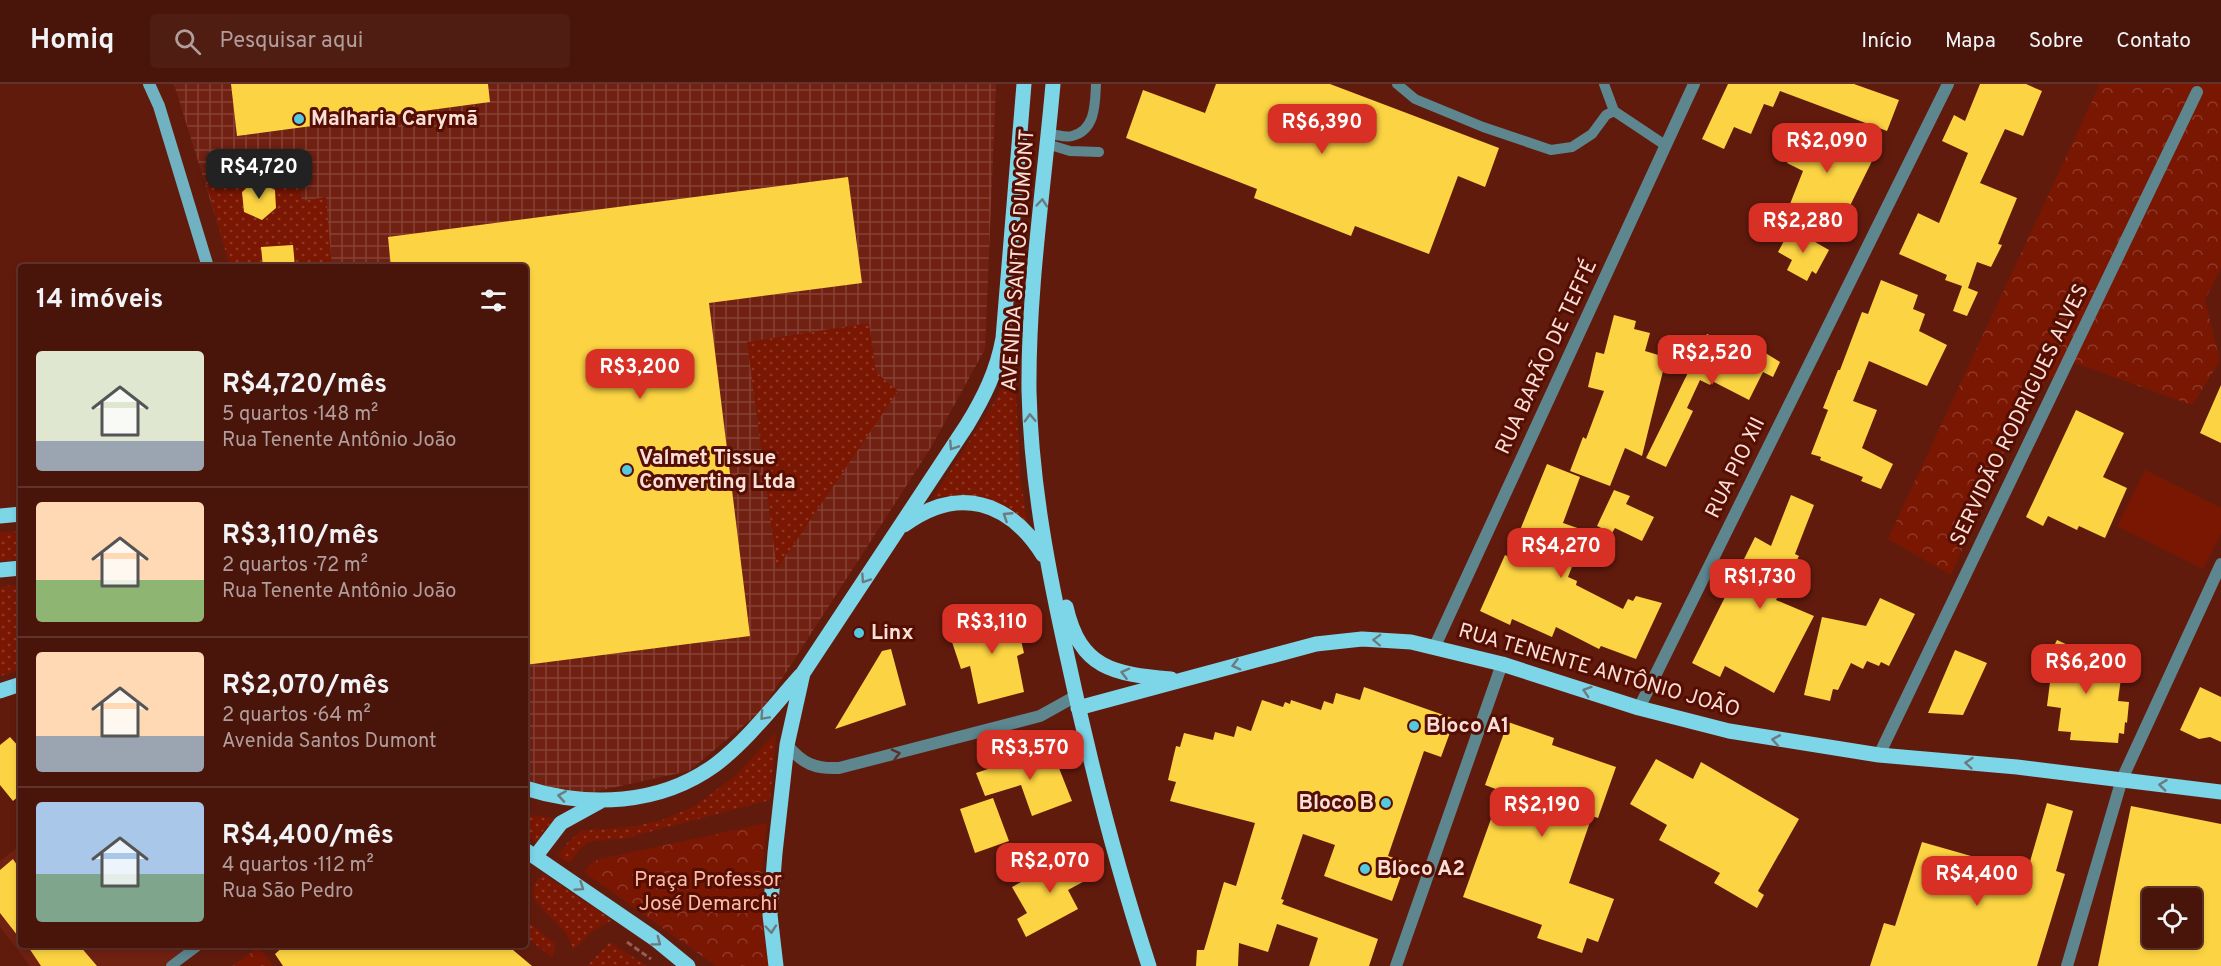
<!DOCTYPE html>
<html lang="pt">
<meta charset="utf-8">
<style>
:root{--surface:#49140a;--page:#501d13;--text:#f1f3f6;--muted:#b19e9c;--line:#61332b;--accent:#d93025}
body{margin:0;font-family:Overpass,sans-serif;background:var(--page);color:var(--text);height:100vh;display:flex;flex-direction:column;font-size:22px;white-space:nowrap}
*{box-sizing:border-box;margin:0}
p{font-size:20px;color:var(--muted)}
.icon{flex:none;width:33px;height:33px;fill:none;stroke:currentColor;stroke-width:2;stroke-linecap:round;stroke-linejoin:round}
.map{position:relative;flex:1;overflow:hidden}
.panel{position:absolute;left:18px;top:180px;width:510px;height:684px;display:flex;flex-direction:column;background:var(--surface);border-radius:6px;box-shadow:0 3px 9px #0003,0 0 0 2px var(--line)}
.panel>*{flex:none}
.fabs{position:absolute;left:2142px;top:804px;display:grid;gap:12px}
.fabs a{display:grid;place-items:center;width:60px;height:60px;border-radius:6px;background:var(--surface);box-shadow:0 3px 9px #0003,0 0 0 2px var(--line);font-size:30px}
.price{position:absolute;translate:-50% -51px;padding:0 14px;border-radius:12px;background:var(--accent);color:#fff;font-size:20px;line-height:39px;filter:drop-shadow(0 2px 3px #0008)}
.price::after{content:'';position:absolute;left:50%;top:36px;width:18px;height:14px;margin-left:-9px;background:inherit;clip-path:polygon(0 0,100% 0,50% 100%)}
.price.on{background:#222;color:#fff}
ul{padding:0;list-style:none}
li{display:flex;align-items:center;gap:18px;height:150px;padding:0 18px}
li+li{border-top:2px solid var(--line)}
li span{display:grid;place-items:center;flex:none;width:168px;height:120px;border-radius:6px;color:#555}
li>.icon{margin-inline-start:auto}
span .icon{width:72px;height:72px;fill:#fffc;stroke-width:1}
li b{font-size:26px}
h2{display:flex;justify-content:space-between;align-items:center;height:72px;padding:0 18px;font-size:26px}
header{display:flex;align-items:center;gap:36px;box-sizing:border-box;height:84px;padding:0 30px;background:var(--surface);border-bottom:2px solid var(--line)}
header strong{font-size:28px}
nav{display:flex;gap:33px;margin-inline-start:auto;font-size:21px}
.search{width:420px;height:54px;background:var(--page);display:flex;align-items:center;gap:15px;box-sizing:border-box;padding:0 21px;border-radius:6px;color:var(--muted);font-size:22px}
.map>svg:first-child{display:block}
.built{fill:#702112}
.industrial{fill:url(#industrial-grid)}
.grass{fill:url(#grass-dots)}
.forest{fill:url(#forest-crowns)}
.pitch{fill:#7a1703}
.building{fill:#fcd443;fill-rule:evenodd}
.lines{fill:none;stroke-linecap:round;stroke-linejoin:round}
.path{stroke:#955e52;stroke-width:3;stroke-dasharray:6 3;stroke-linecap:butt}
.lane{stroke:#5d868f;stroke-width:10}
.street{stroke:#5d868f;stroke-width:12}
.secondary{stroke:#70b2c1;stroke-width:12}
.primary{stroke:#7dd5e8;stroke-width:15}
.oneway{stroke:#6b7b80}
.oneway2{stroke:#57322c}
.poi-dot{fill:#56c9e0;stroke:#550e02;stroke-width:2}
.labels{text-anchor:middle;dominant-baseline:central;stroke-width:6;stroke-linejoin:round;paint-order:stroke}
.poi-label{font-size:21px;font-weight:bold;fill:#fadfd9;stroke:#550e02;text-anchor:start}
.street-label{font-size:21px;fill:#fadfd9;stroke:#550e02}
.park-label{font-size:21px;fill:#fbbcae;stroke:#550e02}
</style>
<header>
<strong>Homiq</strong>
<div class="search"><svg class="icon" aria-label="search" viewBox="0 0 24 24"><circle cx="10" cy="10" r="6"/><path d="M15 15l6 6"/></svg>Pesquisar aqui</div>
<nav><a>Início</a><a>Mapa</a><a>Sobre</a><a>Contato</a></nav>
</header>
<div class="map">
<svg width="2221" height="882" viewBox="0 0 2221 882">
<defs>
<pattern id="industrial-grid" width="8" height="8" patternUnits="userSpaceOnUse" patternTransform="scale(1.5)"><rect width="8" height="8" fill="#702112"/><path d="M0 4h8M4 0v8" fill="none" stroke="#854134"/></pattern>
<pattern id="grass-dots" width="8" height="8" patternUnits="userSpaceOnUse" patternTransform="scale(1.5)"><rect width="8" height="8" fill="#7a1703"/><path d="M2 2h.1M6 6h.1" fill="none" stroke="#8e3827" stroke-width="1.8" stroke-linecap="round"/></pattern>
<pattern id="forest-crowns" width="20" height="18" patternUnits="userSpaceOnUse" patternTransform="scale(1.5)"><rect width="20" height="18" fill="#7a1703"/><path d="M2 6a3 3 0 1 1 6 0M12 15a3 3 0 1 1 6 0" fill="none" stroke="#8e3827"/></pattern>
</defs>
<rect width="100%" height="100%" fill="#611b0d"/>
<path class="built" d="M18,763L21,767V861H195L167,882H30L0,843V777Z"/>
<path class="industrial" d="M174,0H996L985,265L930,365L761,627L689,687L579,711L525,696V183H231Z"/>
<path class="grass" d="M297,82L302,117L326,113L332,183H230L204,91Z
M869,239L876,288L898,307L777,485L747,258Z
M1014,277L1021,398L1027,438C994,413 973,407 933,414L995,317Z
M21,447V475L0,477V449Z
M21,500V586L0,592V503Z
M776,649L770,716L626,754L589,758L581,764L569,779L558,772L568,758L581,747L636,742L662,736L693,723L734,693Z
M525,730L555,735L543,747L537,759L525,751Z
M543,790L612,836L593,847L573,866C568,842 545,833 533,812L534,800Z
M525,835L555,860L553,874L525,852Z
M610,858L647,882H587Z"/>
<path class="forest" d="M2100,0H2221V184L2205,216L2220,277L2192,321L2075,279L2030,308L1951,491L1888,455Z
M767,739C760,787 759,835 769,882H716L584,788L592,778L600,775Z
M259,863L273,882H232Z"/>
<path class="pitch" d="M2145,386L2221,424V450L2203,485L2117,442Z"/>
<path class="building" d="M231,0H488L490,18L237,52Z
M1216,0H1330L1499,64L1485,103L1458,92L1429,170L1355,142L1351,152L1254,114L1257,105L1126,54L1143,6L1205,29Z
M1728,0H1854L1899,16L1887,47L1780,7L1773,23L1764,20L1751,50L1734,43L1724,65L1702,55Z
M1980,0H2026L2042,7L2023,52L2005,45L1980,99L2017,114L1998,160L2002,161L1991,183L1977,178L1968,204L1978,208L1967,232L1953,227L1962,202L1945,196L1947,191L1899,170L1918,129L1939,139L1968,69L1942,57L1954,31L1965,37Z
M1806,40L1874,73L1840,142L1790,120L1803,87L1787,79Z
M848,93L862,199L709,219L750,552L525,581V183H391L388,153Z
M255,96L275,106L276,124L262,136L244,128L242,108Z
M1791,144L1829,166L1816,190L1812,187L1807,197L1787,186L1792,176L1778,168Z
M293,161L295,183H263L261,163Z
M1881,196L1918,211L1913,225L1925,230L1919,247L1947,261L1927,302L1869,277L1853,317L1877,326L1862,364L1893,380L1881,405L1861,397L1863,393L1820,376L1821,373L1811,370L1828,326L1823,324L1838,286H1840L1862,228L1868,230Z
M1614,231L1636,237L1634,245L1650,249L1645,267L1665,273V279L1642,372L1625,364L1610,402L1570,387L1583,353L1586,355L1604,307L1588,303L1596,268L1604,270Z
M1707,250L1738,265L1746,257L1780,278L1773,293L1763,288L1749,316L1712,297L1710,301L1700,296L1687,324L1693,327L1666,383L1646,374Z
M2221,301V359L2200,349Z
M2076,326L2124,349L2103,393L2127,404L2105,454L2079,442L2077,446L2048,432L2043,442L2026,433Z
M1547,380L1580,393L1563,439L1586,447L1568,493L1577,497L1576,501L1623,525L1628,515L1633,517L1636,512L1662,519L1636,575L1601,562L1599,565L1556,543L1552,553L1512,535L1510,541L1480,527L1505,471L1509,473Z
M1614,406L1630,412L1626,420L1654,433L1642,457L1615,444L1612,449L1597,442Z
M1791,411L1814,421L1795,470L1799,472L1776,516L1814,532L1774,609L1725,582L1720,593L1692,579L1755,453L1771,462Z
M1880,514L1915,530L1889,582L1881,578L1879,582L1867,577L1863,585L1851,579L1838,606L1833,605L1830,617L1804,611L1822,533L1866,542Z
M1013,523L1024,569L1017,572L1024,608L978,620L970,582L961,585L949,549L982,541L980,531Z
M2057,556L2122,586L2118,617L2129,618L2127,639L2125,638L2124,650L2119,649L2118,659L2070,656L2071,648L2058,647L2061,624L2047,622L2051,590L2046,589L2049,572Z
M891,565L906,621L835,645L882,567Z
M1955,566L1987,579L1963,631L1928,629Z
M1364,603L1455,635L1441,673L1424,667L1388,772L1406,778L1392,817L1324,792L1335,761L1303,750L1281,815L1284,816L1282,820L1378,855L1369,882H1309L1318,854L1277,840L1268,868L1239,859L1238,882H1196L1197,866H1204L1224,798L1236,802L1255,739L1170,717L1176,698L1168,696L1176,662L1180,663L1184,649L1213,656L1215,648L1234,653L1237,642L1251,647L1262,616L1283,623L1285,618L1290,620L1291,616L1321,626L1324,617L1333,620L1336,609L1360,616Z
M2200,603L2221,613V658L2210,653L2199,655L2180,646Z
M1508,638L1554,654L1552,661L1616,683L1598,734L1592,732L1569,799L1614,815L1598,858L1587,854L1582,869L1537,854L1542,841L1463,813L1501,707L1485,701Z
M10,653L21,665V710L13,717L0,701V661Z
M1051,664L1072,717L1032,732L1021,701L985,712L976,689Z
M1656,675L1693,695L1701,678L1799,735L1758,807L1764,811L1757,824L1714,799L1720,789L1659,756L1667,741L1630,720Z
M993,714L1009,757L975,769L960,725Z
M2047,719L2073,727L2056,787L2065,790L2037,882H1870L1884,839L1895,842L1922,758L2027,788Z
M2131,722L2221,740V882H2098ZM2152,814H2192V854H2152Z
M1075,768L1090,794L1068,806L1078,825L1026,853L1017,835L1027,829L1012,803Z
M13,775L17,781H21V856L0,829V786Z
M27,861H79L97,882H41Z
M285,861H507L532,882H283L275,870Z"/>
<g class="lines">
<path class="path" d="M1043,646L1045,654
M627,858L651,875"/>
<path class="lane" d="M1397,0L1415,15L1483,43L1551,66L1572,63L1592,50L1606,31L1614,27L1665,61
M1604,0L1614,27
M1048,50C1055,50 1066,54 1072,52C1096,46 1095,19 1096,0
M1047,60L1070,67L1099,68
M171,882L199,861"/>
<path class="street" d="M1435,562L1694,0
M1639,624L1948,0
M787,661C803,680 815,685 839,684L1040,632L1076,612
M1879,671L2197,8
M1396,882L1502,580
M2067,882L2122,695L2221,480"/>
<path class="secondary" d="M149,0L159,22L208,183"/>
<path class="primary" d="M1053,0C1044,102 1028,205 1029,307C1031,398 1048,487 1068,576C1090,679 1116,781 1149,882
M0,432L21,430
M904,441C958,401 1009,417 1043,471
M0,486L21,484
M1066,523C1080,585 1114,590 1171,595
M0,607L21,600
M1078,624L1316,560L1362,555L1411,558L1502,580L1639,624L1729,647L1879,671L2017,683L2221,708
M525,704C588,724 660,721 715,681C748,656 774,621 801,591
M525,766L655,855L688,882
M535,773L561,739L601,717
M776,882L770,831L775,769L787,661L803,589L967,341C984,313 997,287 1003,254L1024,0"/>
</g>
<defs><path id="oneway-chevron" d="M-2-3.5L2.5 0L-2 3.5" fill="none" stroke-width="1.6" stroke-linecap="round" stroke-linejoin="round" transform="scale(1.5)"/></defs>
<g class="oneway">
<use href="#oneway-chevron" transform="translate(1042 119) rotate(-85)"/>
<use href="#oneway-chevron" transform="translate(1030 334) rotate(-92)"/>
<use href="#oneway-chevron" transform="translate(953 362) rotate(123)"/>
<use href="#oneway-chevron" transform="translate(1007 432) rotate(-147)"/>
<use href="#oneway-chevron" transform="translate(865 495) rotate(124)"/>
<use href="#oneway-chevron" transform="translate(1377 556) rotate(-178)"/>
<use href="#oneway-chevron" transform="translate(1236 581) rotate(165)"/>
<use href="#oneway-chevron" transform="translate(1125 589) rotate(-166)"/>
<use href="#oneway-chevron" transform="translate(1587 607) rotate(-162)"/>
<use href="#oneway-chevron" transform="translate(764 632) rotate(133)"/>
<use href="#oneway-chevron" transform="translate(1776 656) rotate(-170)"/>
<use href="#oneway-chevron" transform="translate(1969 679) rotate(-175)"/>
<use href="#oneway-chevron" transform="translate(2163 701) rotate(-173)"/>
<use href="#oneway-chevron" transform="translate(562 712) rotate(-171)"/>
<use href="#oneway-chevron" transform="translate(580 803) rotate(35)"/>
<use href="#oneway-chevron" transform="translate(771 845) rotate(85)"/>
<use href="#oneway-chevron" transform="translate(657 858) rotate(37)"/>
</g>
<use class="oneway2" href="#oneway-chevron" transform="translate(896 670) rotate(-14)"/>
<g class="poi-dot">
<circle cx="299" cy="35" r="6"/>
<circle cx="627" cy="386" r="6"/>
<circle cx="859" cy="549" r="6"/>
<circle cx="1414" cy="642" r="6"/>
<circle cx="1386" cy="719" r="6"/>
<circle cx="1365" cy="785" r="6"/>
</g>
<g class="labels">
<g class="poi-label">
<text x="311" y="35">Malharia Carymã</text>
<text x="639" y="374">Valmet Tissue<tspan x="639" dy="24">Converting Ltda</tspan></text>
<text x="871" y="549">Linx</text>
<text x="1426" y="642">Bloco A1</text>
<text x="1374" y="719" text-anchor="end">Bloco B</text>
<text x="1377" y="785">Bloco A2</text>
</g>
<g class="street-label">
<text transform="translate(1019 176) rotate(-86)">AVENIDA SANTOS DUMONT</text>
<text transform="translate(1547 273) rotate(-65)">RUA BARÃO DE TEFFÉ</text>
<text transform="translate(2020 331) rotate(-64)">SERVIDÃO RODRIGUES ALVES</text>
<text transform="translate(1736 384) rotate(-64)">RUA PIO XII</text>
<text transform="translate(1599 587) rotate(16)">RUA TENENTE ANTÔNIO JOÃO</text>
</g>
<g class="park-label">
<text x="708" y="796">Praça Professor<tspan x="708" dy="24">José Demarchi</tspan></text>
</g>
</g>
</svg>
<div class="fabs">
<a><svg class="icon" aria-label="locate" viewBox="0 0 24 24"><circle cx="12" cy="12" r="6"/><path d="M12 2v4M12 18v4M2 12h4M18 12h4"/></svg></a>
</div>
<b class="price" style="left:1322px;top:71px">R$6,390</b>
<b class="price" style="left:1827px;top:90px">R$2,090</b>
<b class="price on" style="left:259px;top:116px">R$4,720</b>
<b class="price" style="left:1803px;top:170px">R$2,280</b>
<b class="price" style="left:1712px;top:302px">R$2,520</b>
<b class="price" style="left:640px;top:316px">R$3,200</b>
<b class="price" style="left:1561px;top:495px">R$4,270</b>
<b class="price" style="left:1760px;top:526px">R$1,730</b>
<b class="price" style="left:992px;top:571px">R$3,110</b>
<b class="price" style="left:2086px;top:611px">R$6,200</b>
<b class="price" style="left:1030px;top:697px">R$3,570</b>
<b class="price" style="left:1542px;top:754px">R$2,190</b>
<b class="price" style="left:1050px;top:810px">R$2,070</b>
<b class="price" style="left:1977px;top:823px">R$4,400</b>
<section class="panel">
<h2>14 imóveis<svg class="icon" aria-label="filters" viewBox="0 0 24 24"><path d="M4 7h16M4 17h16"/><circle cx="9" cy="7" r="2"/><circle cx="15" cy="17" r="2"/></svg></h2>
<ul>
<li><span style="background:linear-gradient(#dfe7d0 75%,#9aa5b1 0)"><svg class="icon" aria-label="home" viewBox="0 0 24 24"><path d="M3 11l9-7 9 7M6 9v11h12V9"/></svg></span><div><b>R$4,720/mês</b><p>5 quartos · 148 m²</p><p>Rua Tenente Antônio João</p></div></li>
<li><span style="background:linear-gradient(#ffd9b3 65%,#8fb573 0)"><svg class="icon" aria-label="home" viewBox="0 0 24 24"><path d="M3 11l9-7 9 7M6 9v11h12V9"/></svg></span><div><b>R$3,110/mês</b><p>2 quartos · 72 m²</p><p>Rua Tenente Antônio João</p></div></li>
<li><span style="background:linear-gradient(#ffd9b3 70%,#9aa5b1 0)"><svg class="icon" aria-label="home" viewBox="0 0 24 24"><path d="M3 11l9-7 9 7M6 9v11h12V9"/></svg></span><div><b>R$2,070/mês</b><p>2 quartos · 64 m²</p><p>Avenida Santos Dumont</p></div></li>
<li><span style="background:linear-gradient(#a9c7e8 60%,#7fa58c 0)"><svg class="icon" aria-label="home" viewBox="0 0 24 24"><path d="M3 11l9-7 9 7M6 9v11h12V9"/></svg></span><div><b>R$4,400/mês</b><p>4 quartos · 112 m²</p><p>Rua São Pedro</p></div></li>
</ul>
</section>
</div>
